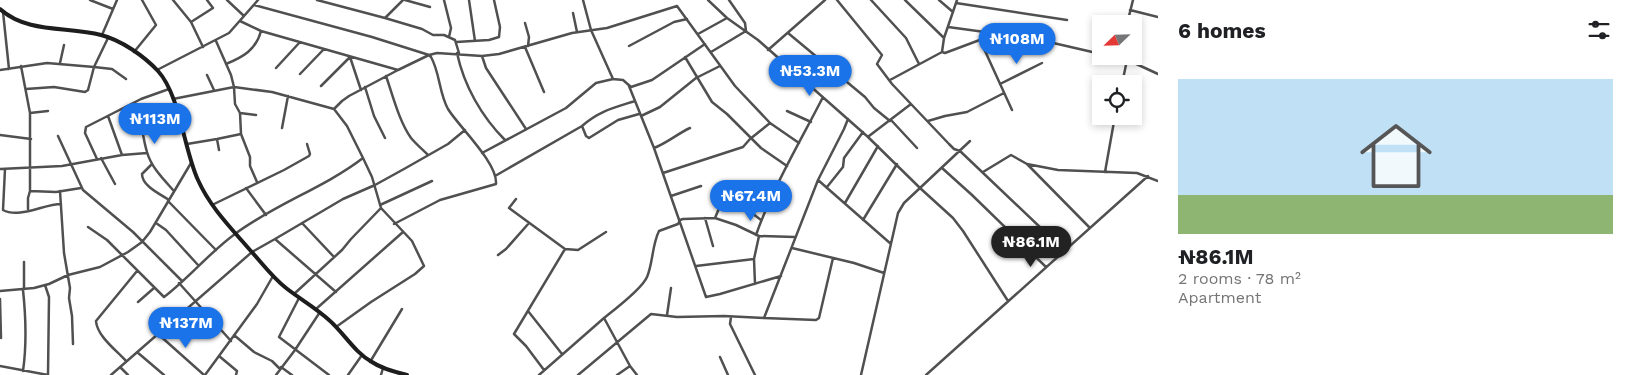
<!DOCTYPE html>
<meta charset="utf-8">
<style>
:root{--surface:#fff;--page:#f2f2f2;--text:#202124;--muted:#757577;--accent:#1a73e8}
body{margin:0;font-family:"Work Sans",sans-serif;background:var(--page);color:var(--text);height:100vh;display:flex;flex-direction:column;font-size:19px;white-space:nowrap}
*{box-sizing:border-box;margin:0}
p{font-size:16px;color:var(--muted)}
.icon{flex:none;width:28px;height:28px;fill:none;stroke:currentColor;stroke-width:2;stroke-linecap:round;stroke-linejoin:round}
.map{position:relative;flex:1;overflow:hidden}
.details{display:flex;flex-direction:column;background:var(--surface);width:475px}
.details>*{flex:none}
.needle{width:32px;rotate:247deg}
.buttons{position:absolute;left:1092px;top:15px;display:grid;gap:10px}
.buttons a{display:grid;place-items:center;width:50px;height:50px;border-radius:0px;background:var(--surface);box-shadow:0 2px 8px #0003;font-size:25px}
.price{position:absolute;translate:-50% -42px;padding:0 11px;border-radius:18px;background:var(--accent);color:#fff;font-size:16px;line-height:32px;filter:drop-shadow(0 1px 2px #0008)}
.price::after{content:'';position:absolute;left:50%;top:30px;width:15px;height:11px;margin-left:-8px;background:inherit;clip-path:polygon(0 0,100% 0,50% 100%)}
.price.on{background:#222;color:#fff}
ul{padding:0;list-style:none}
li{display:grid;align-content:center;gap:10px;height:265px;padding:0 20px}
li span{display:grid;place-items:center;height:155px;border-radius:0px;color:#555}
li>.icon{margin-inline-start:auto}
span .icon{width:90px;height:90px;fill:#fffc;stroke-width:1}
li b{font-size:21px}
h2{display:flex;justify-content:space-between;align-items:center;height:60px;padding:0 20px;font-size:21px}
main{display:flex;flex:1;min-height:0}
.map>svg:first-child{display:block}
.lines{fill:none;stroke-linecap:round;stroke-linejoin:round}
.street{stroke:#505050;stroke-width:2.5}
.secondary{stroke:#1d1d1d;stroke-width:4}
</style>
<main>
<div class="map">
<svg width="1158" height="375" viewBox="0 0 1158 375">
<rect width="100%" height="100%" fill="#fff"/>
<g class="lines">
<path class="street" d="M90,0L113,9
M173,0L191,22L203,47
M227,0L244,16
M317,0L385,18L422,29L433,35H444L455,40L459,53
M405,0L430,7
M444,0L451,28L449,37
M469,0L475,41
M583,0L591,30L613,79
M708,0L727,18L758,40L868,137L920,188L953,218L963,231L1008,301
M837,0L882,55L877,64L892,84L949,144L954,149L960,151L1064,250
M871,0L906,38L919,64
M905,0L944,38
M939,0L953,12
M957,0L944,38L942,52L945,53L993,35
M956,3L1067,20
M254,5L372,37L429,55L431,57C440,73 439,93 448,109C459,127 498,163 496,184L440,200L394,224
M1130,10L1158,17
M3,12L9,69
M573,13L577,32
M385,18L403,0
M240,21L261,31L398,70L429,55L437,53L482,56L499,54L572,33L607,28L677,6L735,86L770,123L799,143
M191,22L213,8L207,0
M525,23L529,37L528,46
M1127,24L1133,0
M948,27L1036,39L1101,54
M788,33L865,97L874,108L890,121
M698,34L727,18
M102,35L117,0
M980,40L1012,110
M456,42L489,40L499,37L500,27L494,0
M629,46L674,22L687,19
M525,47L544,92
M768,50L825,0
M134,52L156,25L142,0
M711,52L746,31L745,23L729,0
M457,53C464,86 482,117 505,140
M482,56L486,68L526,129
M1119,56L1158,74
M685,57L712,102L727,114L761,148L787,166
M60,63L64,45
M226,64C243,57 256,50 261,31
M21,66L30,113V191L56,192L81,188
M276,68L300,42
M0,70L47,63L94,67L108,38
M157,70L229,33L258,0
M300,74L324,49
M207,75L214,90
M386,76C393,96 399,121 411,138C416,144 423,150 428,155
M890,80L942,52
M1000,84L1042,63
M1122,84L1127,60
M321,86L350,57L361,90
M629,86L654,148L706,297L720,294L781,276
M365,87L374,116L385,138
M26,89L54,87L85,92L88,90L94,67L112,69L126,79
M173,99L234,87L272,92L334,109L342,101L349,96L398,70
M135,103C142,119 142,136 147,152C151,167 164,180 174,191
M334,109L347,126L363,158L372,177L381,208L412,241L424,266L415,274L371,302L336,327
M787,111L811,122
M30,113L48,111
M240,113L256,115
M108,116L122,155
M641,116L660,107L696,78L720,66
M891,120L917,148
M928,121L945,116L967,112L1004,93
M582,126L586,136L589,138L618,120L639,114
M282,128L288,96
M241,134L250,157V166L257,182
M0,135L31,139
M58,136L83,190L133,232L182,281
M869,136L911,104
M217,139L219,150
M187,144L217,139L241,134L240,113L235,104L234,87L231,75L216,41
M654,148C667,143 677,134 690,128
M482,153L566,108L596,83L613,79L623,80L631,87L652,80L705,44
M101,158L115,184
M97,159L85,133L86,127L141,99L169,89
M152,164L142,174C142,186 160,194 169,200
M1027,164L1058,170L1137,173L1158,181
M942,168L972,195L1046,267
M0,169L62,166L122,155L147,153
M5,169L3,210C19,219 44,204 61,204
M983,172L1011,155L1027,164L1090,228
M1105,172L1115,116
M663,173L743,147L750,139L770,123
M495,176L582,126C599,111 613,108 635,101
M818,180L891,244
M827,187L843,167L844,158L863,132
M246,188L266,215
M60,191L64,253L70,288L69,298L72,316L73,344
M671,196L701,186
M720,197L742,198L744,207L761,220
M516,199L509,208L565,249L514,334L526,346L544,370
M168,201L216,250
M845,203L878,146
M212,205L284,170L309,156L310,154L307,144
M380,205L432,181
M28,209V198L30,191
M705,218L713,246
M715,218L720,206V188
M863,220L897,164
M156,223L166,230L198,265
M302,223L334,257
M88,227L107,240L164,297C189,278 210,252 235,234C275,204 324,188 363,158
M756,235C773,187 800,142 823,97
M275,239L336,292
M792,248L854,263L884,273
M565,249L578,250L606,232
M498,255L506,249L529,223
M24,262V289
M696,266L754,259
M179,283L231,341
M755,284L754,259L759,236
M45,285L49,297L48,375
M23,290C26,318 27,343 23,371
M0,291L34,288L49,284L68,275L100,267L128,252L142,242L150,232L191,163
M294,294L342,250L351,239L381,208
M299,298L279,337L329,375
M0,299L1,338
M138,302L154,288
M316,309L403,232
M528,311L562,354
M667,315L671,288
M731,317L730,324L755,375
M764,318L816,320L819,318L833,258
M188,328L203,312
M158,334L204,375
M234,335L254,352L272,361L280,369
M137,352L164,375
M219,356L237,371L236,375
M720,357L728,375
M126,361C116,350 97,336 96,321L137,271
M370,362L402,309
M0,366L48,375
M630,366L604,318C614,310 642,289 647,277C653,263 652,245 659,231L678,224L680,220L683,219L715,218L736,225L759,236L795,237
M120,367L128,375
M281,367L292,375
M111,375L252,252L275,239L343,199L375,185L404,169L448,144L465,130
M205,375L257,304L273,276
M276,375L295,350L320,312
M348,375L362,355
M381,375L383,368
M539,375L604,318
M578,375L651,314L677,317L724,316L764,318L818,180L844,129L848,119
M617,375L630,366L637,375
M861,375L898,213L904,203L970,141
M926,375L1148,176"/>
<path class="secondary" d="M0,9C28,34 68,26 101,35C121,40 144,56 158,71C180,95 184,150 198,180C210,207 231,228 250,250C262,263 272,277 286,288C300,299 316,308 329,320C344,333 354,352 372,362C382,369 395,372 407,375"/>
</g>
</svg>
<div class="buttons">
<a><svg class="needle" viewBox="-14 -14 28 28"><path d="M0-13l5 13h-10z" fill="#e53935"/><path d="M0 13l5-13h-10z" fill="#757577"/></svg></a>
<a><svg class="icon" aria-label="locate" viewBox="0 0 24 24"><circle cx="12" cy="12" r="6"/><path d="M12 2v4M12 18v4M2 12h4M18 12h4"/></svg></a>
</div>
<b class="price" style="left:1017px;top:65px">₦108M</b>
<b class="price" style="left:810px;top:97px">₦53.3M</b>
<b class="price" style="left:155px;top:145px">₦113M</b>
<b class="price" style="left:751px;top:222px">₦67.4M</b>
<b class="price on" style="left:1031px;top:268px">₦86.1M</b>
<b class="price" style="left:186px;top:349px">₦137M</b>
</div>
<section class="details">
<h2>6 homes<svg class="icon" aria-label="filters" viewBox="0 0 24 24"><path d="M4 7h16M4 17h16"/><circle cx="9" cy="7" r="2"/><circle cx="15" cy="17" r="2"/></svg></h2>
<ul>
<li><span style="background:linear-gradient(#bfe0f5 75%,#8fb573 0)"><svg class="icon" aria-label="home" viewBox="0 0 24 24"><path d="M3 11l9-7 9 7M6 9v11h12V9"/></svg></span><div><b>₦86.1M</b><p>2 rooms · 78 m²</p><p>Apartment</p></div></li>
</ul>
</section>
</main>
